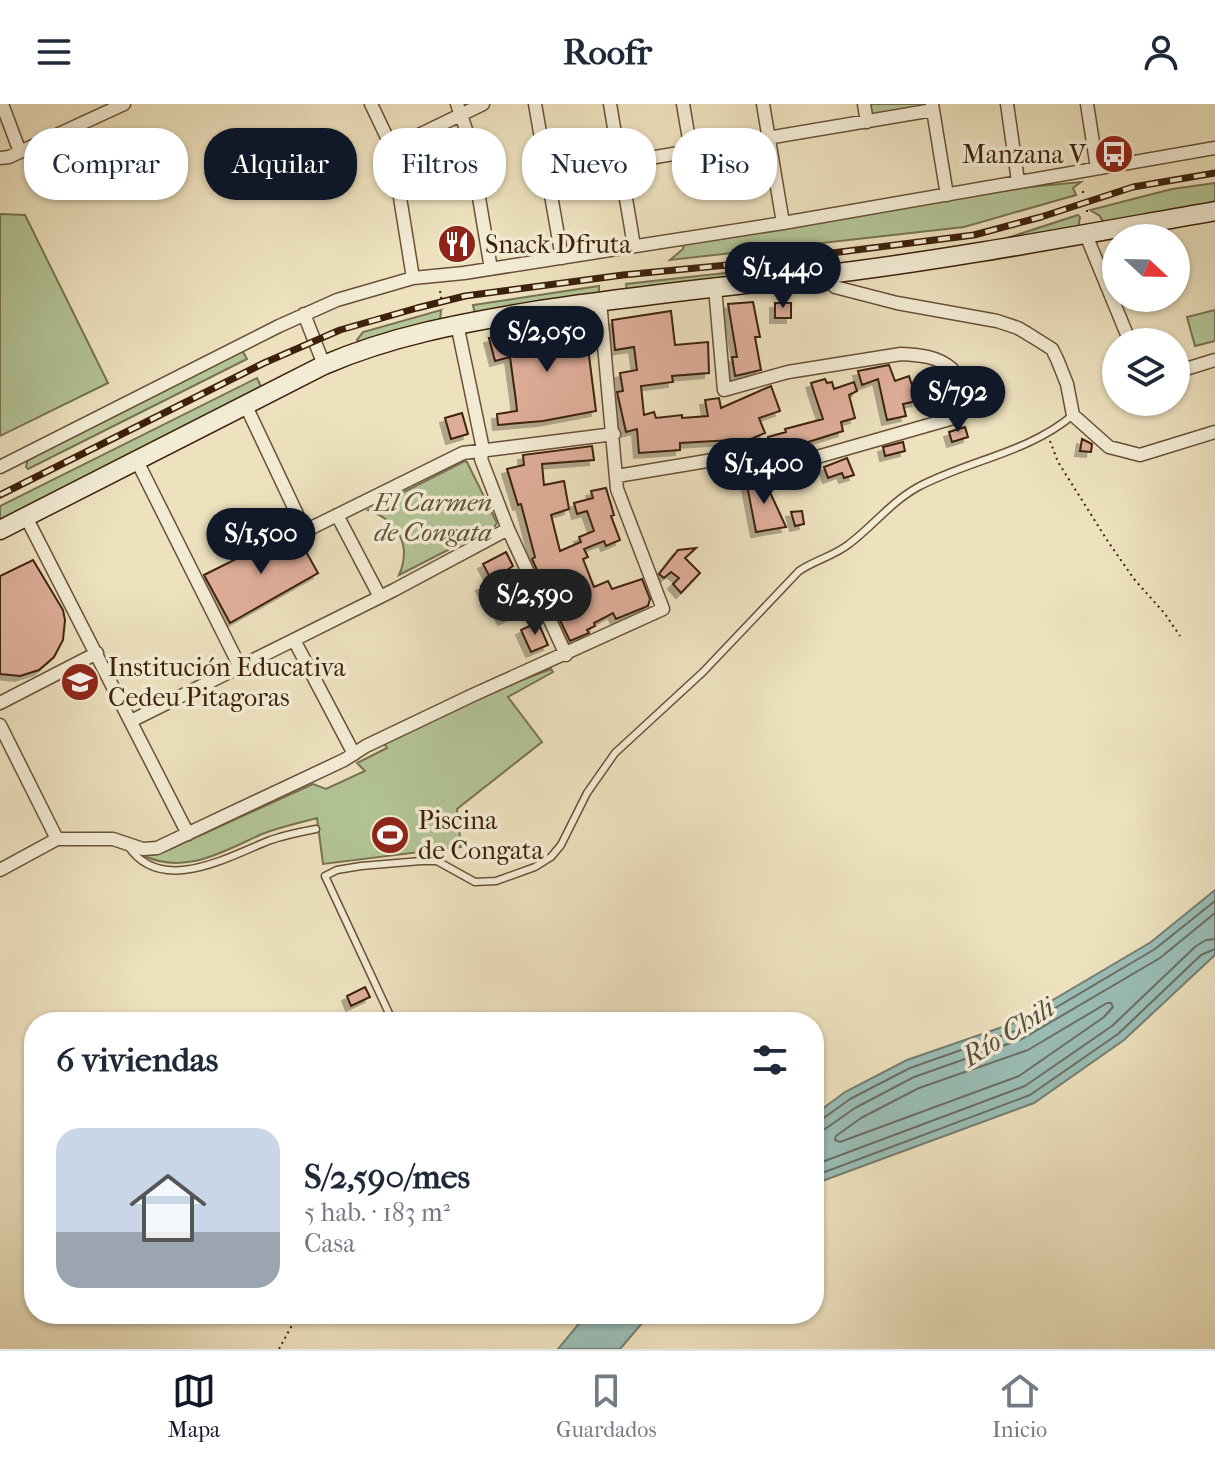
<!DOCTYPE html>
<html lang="es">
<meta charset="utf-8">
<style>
:root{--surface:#fff;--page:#f6f6f7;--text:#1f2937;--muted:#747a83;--line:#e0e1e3;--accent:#111827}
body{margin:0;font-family:"IM FELL French Canon",serif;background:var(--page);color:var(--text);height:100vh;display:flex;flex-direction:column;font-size:30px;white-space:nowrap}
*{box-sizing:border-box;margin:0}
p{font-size:26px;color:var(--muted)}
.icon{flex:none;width:44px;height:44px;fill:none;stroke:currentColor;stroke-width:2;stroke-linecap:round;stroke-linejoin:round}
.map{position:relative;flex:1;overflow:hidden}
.side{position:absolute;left:24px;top:908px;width:800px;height:312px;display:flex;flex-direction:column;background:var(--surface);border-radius:32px;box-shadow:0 2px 6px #0004}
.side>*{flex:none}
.top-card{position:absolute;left:24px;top:24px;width:800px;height:72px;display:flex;gap:16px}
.needle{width:52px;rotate:112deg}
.tools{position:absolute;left:1102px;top:120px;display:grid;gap:16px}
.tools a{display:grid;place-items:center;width:88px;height:88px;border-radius:50%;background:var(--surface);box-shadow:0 2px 6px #0004;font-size:40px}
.price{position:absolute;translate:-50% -68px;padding:0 18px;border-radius:28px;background:var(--accent);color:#fff;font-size:26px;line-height:52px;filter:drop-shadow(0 2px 4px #0008)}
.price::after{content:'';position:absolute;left:50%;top:48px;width:24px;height:18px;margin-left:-12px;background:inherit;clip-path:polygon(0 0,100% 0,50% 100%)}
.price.active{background:#222;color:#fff}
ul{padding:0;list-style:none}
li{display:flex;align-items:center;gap:24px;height:200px;padding:0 32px}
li+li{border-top:2px solid var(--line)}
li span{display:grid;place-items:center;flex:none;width:224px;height:160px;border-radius:24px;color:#555}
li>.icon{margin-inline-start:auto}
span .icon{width:96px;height:96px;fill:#fffc;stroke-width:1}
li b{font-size:34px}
h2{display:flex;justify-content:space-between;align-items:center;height:96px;padding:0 32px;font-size:34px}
.tag{padding:0 28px;border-radius:32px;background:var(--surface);box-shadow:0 2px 6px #0004;font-size:28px;line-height:72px}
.tag.active{background:var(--accent);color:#fff}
header{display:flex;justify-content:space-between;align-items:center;height:104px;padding:0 32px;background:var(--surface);font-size:36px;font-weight:700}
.dock{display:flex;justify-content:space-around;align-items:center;height:112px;border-top:2px solid var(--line);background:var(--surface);font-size:22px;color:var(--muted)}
.dock a{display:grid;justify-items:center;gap:4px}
.dock .active{color:var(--accent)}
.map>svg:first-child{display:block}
.green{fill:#b3c496;stroke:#787250;stroke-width:2}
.water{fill:#9abdb6;stroke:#757e71;stroke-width:2}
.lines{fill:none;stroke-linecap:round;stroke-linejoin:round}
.shore{stroke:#6c6e60;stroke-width:2}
.building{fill:#dfae9a;stroke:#3d200a;stroke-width:2;filter:url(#shadow)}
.lane-casing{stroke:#695037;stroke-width:9}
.street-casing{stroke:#695037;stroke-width:15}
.secondary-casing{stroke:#3d200a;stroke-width:21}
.path{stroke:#3d200a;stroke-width:2;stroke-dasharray:2 4;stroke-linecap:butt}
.lane{stroke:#f3ecd5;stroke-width:6}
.street{stroke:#f3ecd5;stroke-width:12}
.secondary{stroke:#f3ecd5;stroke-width:18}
.rail-casing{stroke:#3d200a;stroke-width:7}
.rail{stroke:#f3ecd5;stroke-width:4;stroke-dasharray:12;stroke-linecap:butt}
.labels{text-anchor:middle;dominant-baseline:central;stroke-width:7;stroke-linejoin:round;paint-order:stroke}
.poi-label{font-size:26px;fill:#3d200a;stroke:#f3ecd5;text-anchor:start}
.park-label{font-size:26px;font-style:italic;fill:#605134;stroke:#f3ecd5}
.water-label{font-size:28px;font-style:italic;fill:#594f3e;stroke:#f3ecd5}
</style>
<header><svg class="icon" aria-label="menu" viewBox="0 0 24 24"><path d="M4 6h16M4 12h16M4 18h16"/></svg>Roofr<svg class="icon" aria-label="person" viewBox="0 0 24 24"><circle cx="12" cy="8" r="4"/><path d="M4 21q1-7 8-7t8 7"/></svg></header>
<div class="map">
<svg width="1215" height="1245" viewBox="0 0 1215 1245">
<defs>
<filter id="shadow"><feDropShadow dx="-5" dy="5" stdDeviation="0" flood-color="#0004"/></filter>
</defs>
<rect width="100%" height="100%" fill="#ede1be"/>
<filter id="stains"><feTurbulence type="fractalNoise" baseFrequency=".0025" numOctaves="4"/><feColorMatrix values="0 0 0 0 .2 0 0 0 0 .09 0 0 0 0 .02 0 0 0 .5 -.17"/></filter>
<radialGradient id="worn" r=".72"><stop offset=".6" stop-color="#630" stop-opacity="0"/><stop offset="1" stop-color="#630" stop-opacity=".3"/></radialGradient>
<path class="green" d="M868,0H927V3L871,15Z
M1081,78L1073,84L1076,91L964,123L670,156L683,145L684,139L1029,83Z
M1215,79V100L1104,120L1100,112L1090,106L1172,85Z
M0,110L25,111L108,279L0,332Z
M1078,111L1080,113L1078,125L995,138Z
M762,165L757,170L627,186L626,180Z
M599,182V190L475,210L473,201Z
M441,206L440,217L359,238L357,236L363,228Z
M1215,206V237L1195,242L1187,213Z
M242,246L247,255L28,365L26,363L28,354Z
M257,274L263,287L0,419V402Z
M465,357L467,358L497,419L495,422L399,471C412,441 398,417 368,406Z
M551,565L553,568L508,593L542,638L457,705L461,743L323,760L317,714C299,719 280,723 262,730C224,747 185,772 142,751V749L153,751L168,746L313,680L326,685L365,667L357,659L387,644L384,639L499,585Z"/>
<path class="water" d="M1215,786V851L1124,936L1034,999L814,1080V1011L845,988L907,956L1014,919L1151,838Z
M587,1210H650L620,1245H558Z"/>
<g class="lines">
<path class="shore" d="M1107,899H1111L1113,903L1104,913L1019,972L840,1038L835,1036L836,1032L861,1014L919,984L1028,946Z
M814,1017L821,1016L850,995L910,964L1018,926L1155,845L1215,797
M814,1027L825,1025L855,1004L914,973L1022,935L1160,854L1215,809
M814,1061L1025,982L1112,922L1196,842L1206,836L1215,835
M814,1072L1030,991L1118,930L1201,851L1215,845"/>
</g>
<path class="building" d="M753,198L760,233H755L761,266L735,272L732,253H737L728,200Z
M775,199H791V214H775Z
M671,207L675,241L708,238L709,269L672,272L673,278L641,282L644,311L654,308L656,314L682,311V314L708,312L705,296L719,294L721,304L771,282L780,307L759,314L765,329L746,337L751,348H733L732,336L680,339V346L639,349L637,325L626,328L617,288L623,287L620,269L637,266L634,243L615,246L612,216Z
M565,219L566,231L579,230L580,237L587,236L596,307L543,317L498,321L497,310L517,307L516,297L510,253L495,257L489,234L528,228L527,223Z
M889,261L895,277L909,272L917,297L903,300L906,312L887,316L878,275L862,281L858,267Z
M825,275L827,279L832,278L834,285L854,278L857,287L849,291L855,314L841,318L843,327L783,346L784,350L773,349L768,333L786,328L785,325L823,315L811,279Z
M462,309L468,330L451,335L445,314Z
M965,323L968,333L952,338L949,328Z
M1082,335L1092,340L1091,348L1080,347Z
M903,338L905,347L885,352L883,343Z
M592,342L594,356L542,360L544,381L564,377L569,405L551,411L560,447L581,438L579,433L594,427L587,407L577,410L574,399L593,394L591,387L606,384L614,411L611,412L620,436L606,442L604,437L584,445L588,453L583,455L594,483L608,477L612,485L642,475L650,495L648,502L616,515L613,509L594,519L595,522L587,526L589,529L570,537L557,510L588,496L580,473L547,488L532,455L535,453L521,400L518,401L507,365L524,361L523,351Z
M847,354L854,371L844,374L842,369L828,374L824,363Z
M763,373L786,423L756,428L746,376Z
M802,407L804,420L795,422L791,408Z
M294,426L318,469L230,519L204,471Z
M696,444L685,454L700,469L681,489L673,480L679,474L671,468L664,474L659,470L678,446Z
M506,448L513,462L501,470L519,508L503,516L495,499L490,501L481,482L492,477L483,460Z
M33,456L63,506L65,516L63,536L54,553L39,566L20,572L0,570V472Z
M538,518L548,541L531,548L521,526Z
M365,883L370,893L351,902L347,892Z"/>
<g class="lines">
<g class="lane-casing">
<path id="lane" d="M128,742C161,791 226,754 268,737C284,731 300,728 316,725
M393,918L325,772L337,766L361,762L421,757H437L475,778L496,777L535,763L551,753L561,741L587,689L615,649L703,568L799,467C815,456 834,452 849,440C873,422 891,398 918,383C969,356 1028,349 1073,311"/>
</g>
<g class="street-casing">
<path id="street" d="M2,0L20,48
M371,0L392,44L413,174
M457,0L469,34L491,165
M535,0L562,154
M610,0L634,142
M683,0L691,47
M763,0L783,119
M864,0L867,18
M932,0L947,91
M1007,0L1018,77
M1087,0L1097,64
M392,44L483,0
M0,54L9,53L124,0
M620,59L933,6
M1086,131L1130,238
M824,171L835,183L897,199L997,217L1018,224L1033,233L1052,245L1057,255L1067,280L1073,311L1109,343L1140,351L1215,328
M304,210L324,261
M457,220L483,345L481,355L508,425L566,551
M1176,268L1215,256
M246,302L305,427L463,349L614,330
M137,357L240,563
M0,363L279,222L337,196L413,174L464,169L783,119L1215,44
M617,372L713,356L796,359L957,313L964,308L952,265C938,252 919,251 901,250L788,268L724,286L715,184
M337,411L380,493
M26,413L188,730
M294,536L354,650
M0,599L97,549
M131,617L394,486L508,425
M0,621L57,735
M0,766L57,735H113L143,745L157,744L344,656L366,642L473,591L663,505L617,385L600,197"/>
</g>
<g class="secondary-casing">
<path id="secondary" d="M0,426L324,261C391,232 461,219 534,207C629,192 725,183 821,171C954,155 1084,130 1215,107"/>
</g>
<path class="path" d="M1083,87V90
M1087,106V110
M768,151L769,145
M440,187L443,205
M1050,337L1058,358L1107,436L1134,475L1165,510L1180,532
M279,1245L298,1210"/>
<use href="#lane" class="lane"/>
<use href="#street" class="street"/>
<use href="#secondary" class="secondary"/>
<g class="rail-casing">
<path id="rail" d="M0,391L264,259L340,226L417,204L465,192L623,171L769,157L974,131L1041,113L1133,83L1215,69"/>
</g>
<use href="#rail" class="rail"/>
</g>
<defs>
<g id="bus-disc" transform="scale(2)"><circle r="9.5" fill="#8f2418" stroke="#f3ecd5"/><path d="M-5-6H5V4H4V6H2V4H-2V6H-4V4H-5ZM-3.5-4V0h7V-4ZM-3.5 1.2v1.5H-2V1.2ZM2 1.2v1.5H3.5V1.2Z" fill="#fff"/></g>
<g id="restaurant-disc" transform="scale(2)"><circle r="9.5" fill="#8f2418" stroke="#f3ecd5"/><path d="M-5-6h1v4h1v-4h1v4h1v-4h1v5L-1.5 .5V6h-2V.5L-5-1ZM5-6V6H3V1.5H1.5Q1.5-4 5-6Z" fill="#fff"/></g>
<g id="school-disc" transform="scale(2)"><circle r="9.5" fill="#8f2418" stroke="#f3ecd5"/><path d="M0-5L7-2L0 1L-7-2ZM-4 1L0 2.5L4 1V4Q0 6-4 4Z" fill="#fff"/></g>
<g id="stadium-disc" transform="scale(2)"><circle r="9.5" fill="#8f2418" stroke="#f3ecd5"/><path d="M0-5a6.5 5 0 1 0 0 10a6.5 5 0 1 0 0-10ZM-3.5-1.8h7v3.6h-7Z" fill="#fff"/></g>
</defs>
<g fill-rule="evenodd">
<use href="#bus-disc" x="1114" y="50"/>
<use href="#restaurant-disc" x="457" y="140"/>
<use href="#school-disc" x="80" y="578"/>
<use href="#stadium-disc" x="390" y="731"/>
</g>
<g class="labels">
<g class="poi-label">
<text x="1086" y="50" text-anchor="end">Manzana V</text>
<text x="485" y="140">Snack Dfruta</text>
<text x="108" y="563">Institución Educativa<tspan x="108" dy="30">Cedeu Pitagoras</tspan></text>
<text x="418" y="716">Piscina<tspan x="418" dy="30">de Congata</tspan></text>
</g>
<g class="park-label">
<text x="433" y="398">El Carmen<tspan x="433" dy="30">de Congata</tspan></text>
</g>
<g class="water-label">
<text transform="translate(1008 928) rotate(-32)">Río Chili</text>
</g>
</g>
<rect width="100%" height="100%" filter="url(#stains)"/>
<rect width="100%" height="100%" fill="url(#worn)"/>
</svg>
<div class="tools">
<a><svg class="needle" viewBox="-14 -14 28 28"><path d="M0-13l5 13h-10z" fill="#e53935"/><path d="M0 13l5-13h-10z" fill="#747a83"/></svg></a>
<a><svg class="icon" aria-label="layers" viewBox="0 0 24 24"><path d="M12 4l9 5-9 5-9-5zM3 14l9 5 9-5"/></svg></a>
</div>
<b class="price" style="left:783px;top:206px">S/1,440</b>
<b class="price" style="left:547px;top:270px">S/2,050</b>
<b class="price" style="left:958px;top:330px">S/792</b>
<b class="price" style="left:764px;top:402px">S/1,400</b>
<b class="price" style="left:261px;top:472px">S/1,500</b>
<b class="price active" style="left:535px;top:533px">S/2,590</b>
<div class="top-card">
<a class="tag">Comprar</a>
<a class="tag active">Alquilar</a>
<a class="tag">Filtros</a>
<a class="tag">Nuevo</a>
<a class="tag">Piso</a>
</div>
<section class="side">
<h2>6 viviendas<svg class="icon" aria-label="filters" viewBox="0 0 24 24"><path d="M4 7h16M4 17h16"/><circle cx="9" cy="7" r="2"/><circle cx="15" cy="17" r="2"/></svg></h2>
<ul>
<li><span style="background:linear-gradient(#c9d6e8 65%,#9aa5b1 0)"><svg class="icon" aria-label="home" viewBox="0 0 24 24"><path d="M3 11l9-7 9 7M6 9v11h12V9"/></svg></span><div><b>S/2,590/mes</b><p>5 hab. · 183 m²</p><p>Casa</p></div></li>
</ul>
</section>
</div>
<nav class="dock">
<a class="active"><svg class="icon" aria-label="map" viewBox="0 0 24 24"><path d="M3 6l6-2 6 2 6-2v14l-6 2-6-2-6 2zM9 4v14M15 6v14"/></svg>Mapa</a>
<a><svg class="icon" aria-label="saved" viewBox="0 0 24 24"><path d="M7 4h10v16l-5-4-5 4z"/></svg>Guardados</a>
<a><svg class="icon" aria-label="home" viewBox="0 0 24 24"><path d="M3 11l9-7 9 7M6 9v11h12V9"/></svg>Inicio</a>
</nav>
